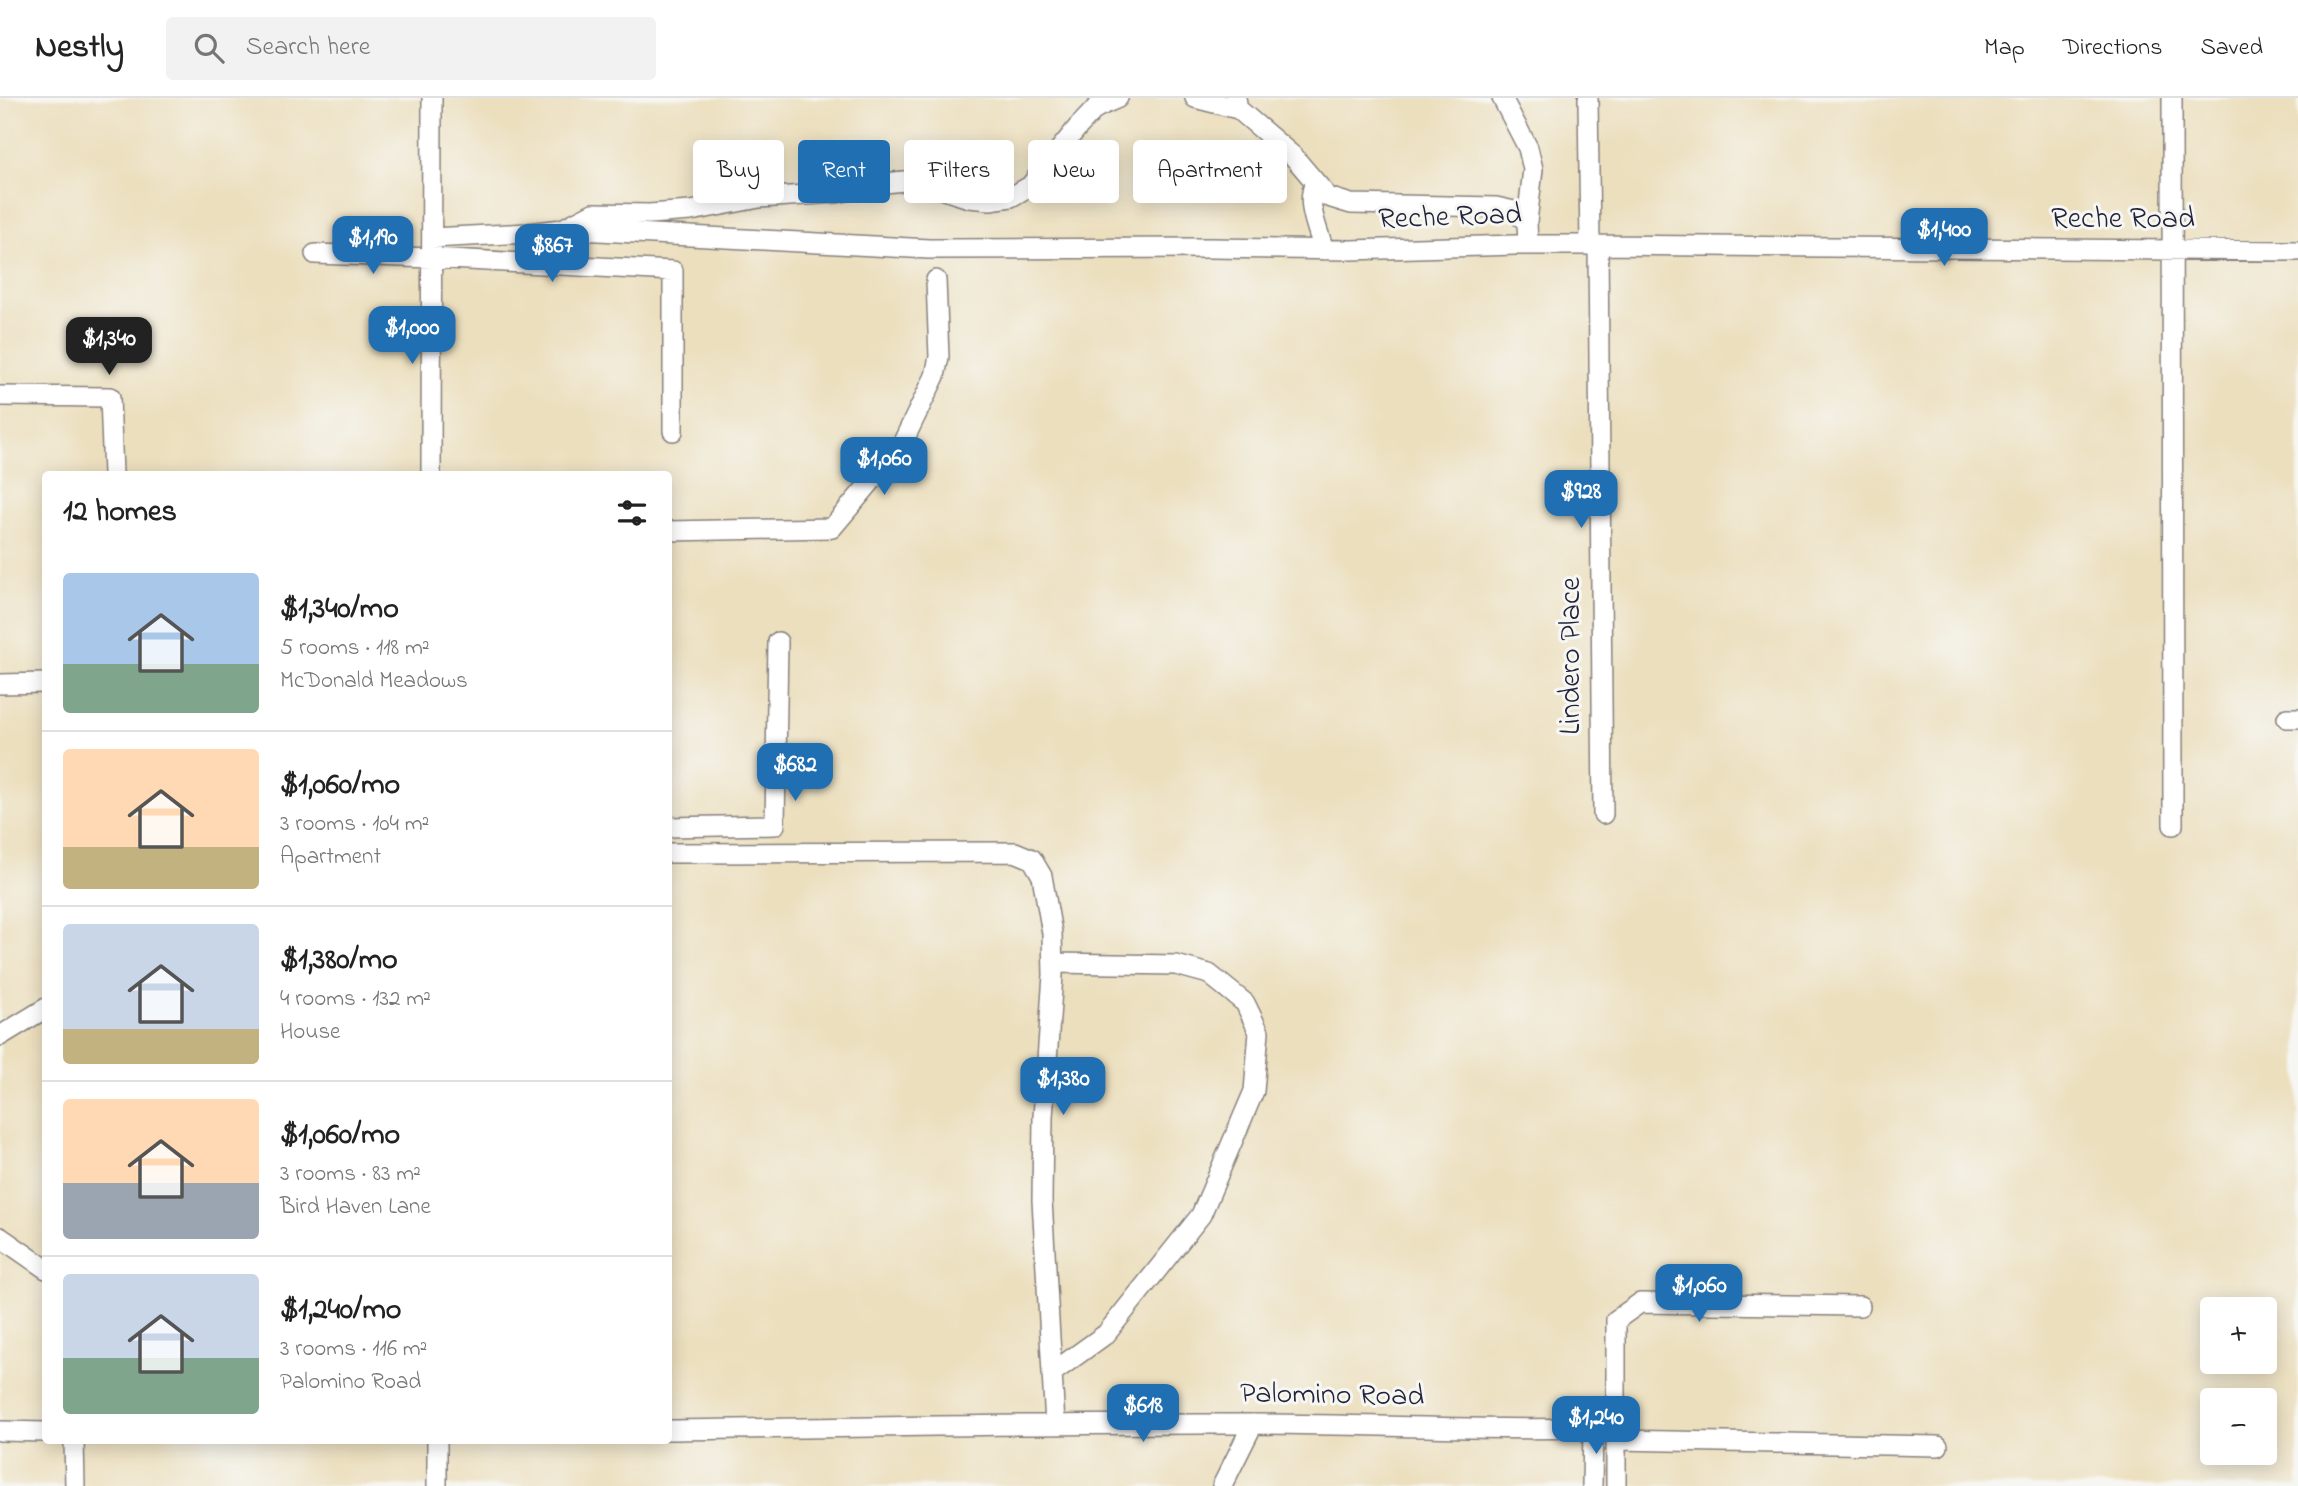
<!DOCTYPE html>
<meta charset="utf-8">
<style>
:root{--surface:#fff;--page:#f2f2f2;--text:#222;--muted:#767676;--line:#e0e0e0;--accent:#1f6fb2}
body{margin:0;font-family:"Indie Flower",sans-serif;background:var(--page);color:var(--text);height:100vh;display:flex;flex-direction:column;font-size:26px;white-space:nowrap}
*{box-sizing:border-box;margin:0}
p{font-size:23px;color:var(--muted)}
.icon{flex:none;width:38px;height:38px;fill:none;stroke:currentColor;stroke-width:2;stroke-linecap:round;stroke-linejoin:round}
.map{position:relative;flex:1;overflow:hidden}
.details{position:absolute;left:42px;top:373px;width:630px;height:973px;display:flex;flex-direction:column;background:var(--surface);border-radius:7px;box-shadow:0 4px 18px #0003}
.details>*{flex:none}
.guide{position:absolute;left:693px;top:42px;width:665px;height:63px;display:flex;gap:14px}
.controls{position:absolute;left:2200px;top:1199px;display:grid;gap:14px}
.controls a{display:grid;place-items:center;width:77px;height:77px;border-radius:7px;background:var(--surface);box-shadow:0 4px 18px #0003;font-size:35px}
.price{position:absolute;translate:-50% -60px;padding:0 16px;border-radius:14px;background:var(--accent);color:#fff;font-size:23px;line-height:46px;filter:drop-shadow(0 2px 4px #0008)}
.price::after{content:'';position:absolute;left:50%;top:42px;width:21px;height:16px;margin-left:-10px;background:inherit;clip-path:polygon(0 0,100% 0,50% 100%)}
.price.current{background:#222;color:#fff}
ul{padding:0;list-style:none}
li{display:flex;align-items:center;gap:21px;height:175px;padding:0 21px}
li+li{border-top:2px solid var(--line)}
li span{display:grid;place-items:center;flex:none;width:196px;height:140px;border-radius:7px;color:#555}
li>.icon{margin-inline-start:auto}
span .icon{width:84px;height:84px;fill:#fffc;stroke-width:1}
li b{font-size:30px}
h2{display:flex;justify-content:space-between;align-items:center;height:84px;padding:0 21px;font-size:30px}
.chip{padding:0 24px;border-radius:7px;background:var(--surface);box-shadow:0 4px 18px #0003;font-size:24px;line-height:63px}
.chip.current{background:var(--accent);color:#fff}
header{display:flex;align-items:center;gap:42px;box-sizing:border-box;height:98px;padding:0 35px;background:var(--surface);border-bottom:2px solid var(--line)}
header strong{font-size:33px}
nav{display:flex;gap:38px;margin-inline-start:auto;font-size:24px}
.search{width:490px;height:63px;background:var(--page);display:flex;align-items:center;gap:18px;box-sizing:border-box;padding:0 24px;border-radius:7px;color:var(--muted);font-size:26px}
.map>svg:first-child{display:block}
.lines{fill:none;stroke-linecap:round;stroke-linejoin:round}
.minor-casing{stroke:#87807c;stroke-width:22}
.minor{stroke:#fff;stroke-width:19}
.labels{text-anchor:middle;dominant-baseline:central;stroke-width:6;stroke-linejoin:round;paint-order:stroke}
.street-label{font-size:30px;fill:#22223b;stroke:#f6f6f2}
</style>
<header>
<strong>Nestly</strong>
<div class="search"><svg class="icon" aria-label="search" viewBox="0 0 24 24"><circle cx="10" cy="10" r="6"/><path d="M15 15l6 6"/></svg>Search here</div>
<nav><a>Map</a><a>Directions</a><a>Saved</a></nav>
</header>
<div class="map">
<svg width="2298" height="1388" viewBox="0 0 2298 1388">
<rect width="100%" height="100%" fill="#f6f6f2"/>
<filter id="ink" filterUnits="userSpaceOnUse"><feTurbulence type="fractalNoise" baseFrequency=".0143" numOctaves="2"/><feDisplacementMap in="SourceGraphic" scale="14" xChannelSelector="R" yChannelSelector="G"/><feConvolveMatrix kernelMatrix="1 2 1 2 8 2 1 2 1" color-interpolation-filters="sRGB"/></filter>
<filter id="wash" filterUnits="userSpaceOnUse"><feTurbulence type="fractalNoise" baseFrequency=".00686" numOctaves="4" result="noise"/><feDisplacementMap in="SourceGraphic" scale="28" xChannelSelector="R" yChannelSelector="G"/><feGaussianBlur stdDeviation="1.57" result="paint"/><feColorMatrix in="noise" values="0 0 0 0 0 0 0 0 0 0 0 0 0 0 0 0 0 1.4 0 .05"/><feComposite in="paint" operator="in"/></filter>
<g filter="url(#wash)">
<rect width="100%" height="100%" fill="#ecdfbe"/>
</g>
<g filter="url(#ink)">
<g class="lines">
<g class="minor-casing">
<path id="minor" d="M1195,0L1238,11
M1236,0L1238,11L1293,58L1328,99L1351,106L1496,109L1514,113L1527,124L1528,147
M1502,0L1528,50L1533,71L1527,124
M1588,0L1590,147
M2172,0L2173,727
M1315,85C1305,105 1318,131 1324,152
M562,131L929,151L1210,150L1351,152L1515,147H1598L2298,153
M432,140L528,135L562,131L593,115L649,116L691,113L759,100L837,95L885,85L913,82L969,100L990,102L1011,99L1030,88L1078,29L1096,10L1118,0
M1598,147L1603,716
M315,156L432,160L673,173V333
M0,298L110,299L113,376
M431,376L432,0
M668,433L832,430L901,348L935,278L939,259L936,182
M0,586L46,585
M2287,620H2298
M668,729L775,727L778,544
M668,755L1015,754L1032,761L1042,778L1052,835L1053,877L1043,1019L1042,1102L1055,1326
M0,938L46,910
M0,1139L46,1171
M1052,1275L1106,1236L1201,1117L1254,993L1259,934L1245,905L1209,876L1176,867L1053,865
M668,1332C863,1329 1057,1325 1251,1326C1373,1326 1495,1334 1617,1329
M0,1333L46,1334
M74,1342L75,1388
M437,1342V1388
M1616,1342L1938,1348
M1222,1388L1253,1326
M1592,1388L1593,1330
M1616,1388V1222L1640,1205L1860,1208"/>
</g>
<use href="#minor" class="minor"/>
</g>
</g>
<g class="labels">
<g class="street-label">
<text transform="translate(1450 120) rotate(-2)">Reche Road</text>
<text x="2123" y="122">Reche Road</text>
<text transform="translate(1572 558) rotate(-90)">Lindero Place</text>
<text transform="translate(1332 1298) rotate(1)">Palomino Road</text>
</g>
</g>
</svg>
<div class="controls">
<a>+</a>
<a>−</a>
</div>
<b class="price" style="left:1944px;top:170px">$1,400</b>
<b class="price" style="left:373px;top:178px">$1,190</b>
<b class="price" style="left:552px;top:186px">$867</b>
<b class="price" style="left:412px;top:268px">$1,000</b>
<b class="price current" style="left:109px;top:279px">$1,340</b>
<b class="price" style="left:884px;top:399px">$1,060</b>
<b class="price" style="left:1581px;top:432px">$928</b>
<b class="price" style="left:795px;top:705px">$682</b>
<b class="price" style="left:1063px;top:1019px">$1,380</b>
<b class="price" style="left:1699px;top:1226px">$1,060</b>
<b class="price" style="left:1143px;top:1346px">$618</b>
<b class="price" style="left:1596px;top:1358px">$1,240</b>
<div class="guide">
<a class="chip">Buy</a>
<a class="chip current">Rent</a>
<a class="chip">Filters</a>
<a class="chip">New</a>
<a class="chip">Apartment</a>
</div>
<section class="details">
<h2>12 homes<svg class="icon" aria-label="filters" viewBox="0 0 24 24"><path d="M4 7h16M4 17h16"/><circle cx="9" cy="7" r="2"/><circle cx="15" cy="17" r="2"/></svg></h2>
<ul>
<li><span style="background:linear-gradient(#a9c7e8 65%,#7fa58c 0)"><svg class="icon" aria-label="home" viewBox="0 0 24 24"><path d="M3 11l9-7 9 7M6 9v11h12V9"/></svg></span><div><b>$1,340/mo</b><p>5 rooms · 118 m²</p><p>McDonald Meadows</p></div></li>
<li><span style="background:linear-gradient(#ffd9b3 70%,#c2b280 0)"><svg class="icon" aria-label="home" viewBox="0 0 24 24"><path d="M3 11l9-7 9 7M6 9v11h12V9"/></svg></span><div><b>$1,060/mo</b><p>3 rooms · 104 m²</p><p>Apartment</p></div></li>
<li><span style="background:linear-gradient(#c9d6e8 75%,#c2b280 0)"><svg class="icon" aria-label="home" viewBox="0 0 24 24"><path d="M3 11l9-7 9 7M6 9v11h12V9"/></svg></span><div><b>$1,380/mo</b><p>4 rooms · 132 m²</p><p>House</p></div></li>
<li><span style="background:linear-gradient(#ffd9b3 60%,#9aa5b1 0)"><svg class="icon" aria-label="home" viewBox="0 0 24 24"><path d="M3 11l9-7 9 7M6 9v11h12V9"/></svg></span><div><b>$1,060/mo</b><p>3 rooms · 83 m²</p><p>Bird Haven Lane</p></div></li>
<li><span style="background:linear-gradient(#c9d6e8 60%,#7fa58c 0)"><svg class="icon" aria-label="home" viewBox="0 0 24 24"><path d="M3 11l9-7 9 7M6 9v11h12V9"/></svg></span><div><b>$1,240/mo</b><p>3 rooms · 116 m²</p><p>Palomino Road</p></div></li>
</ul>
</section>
</div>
